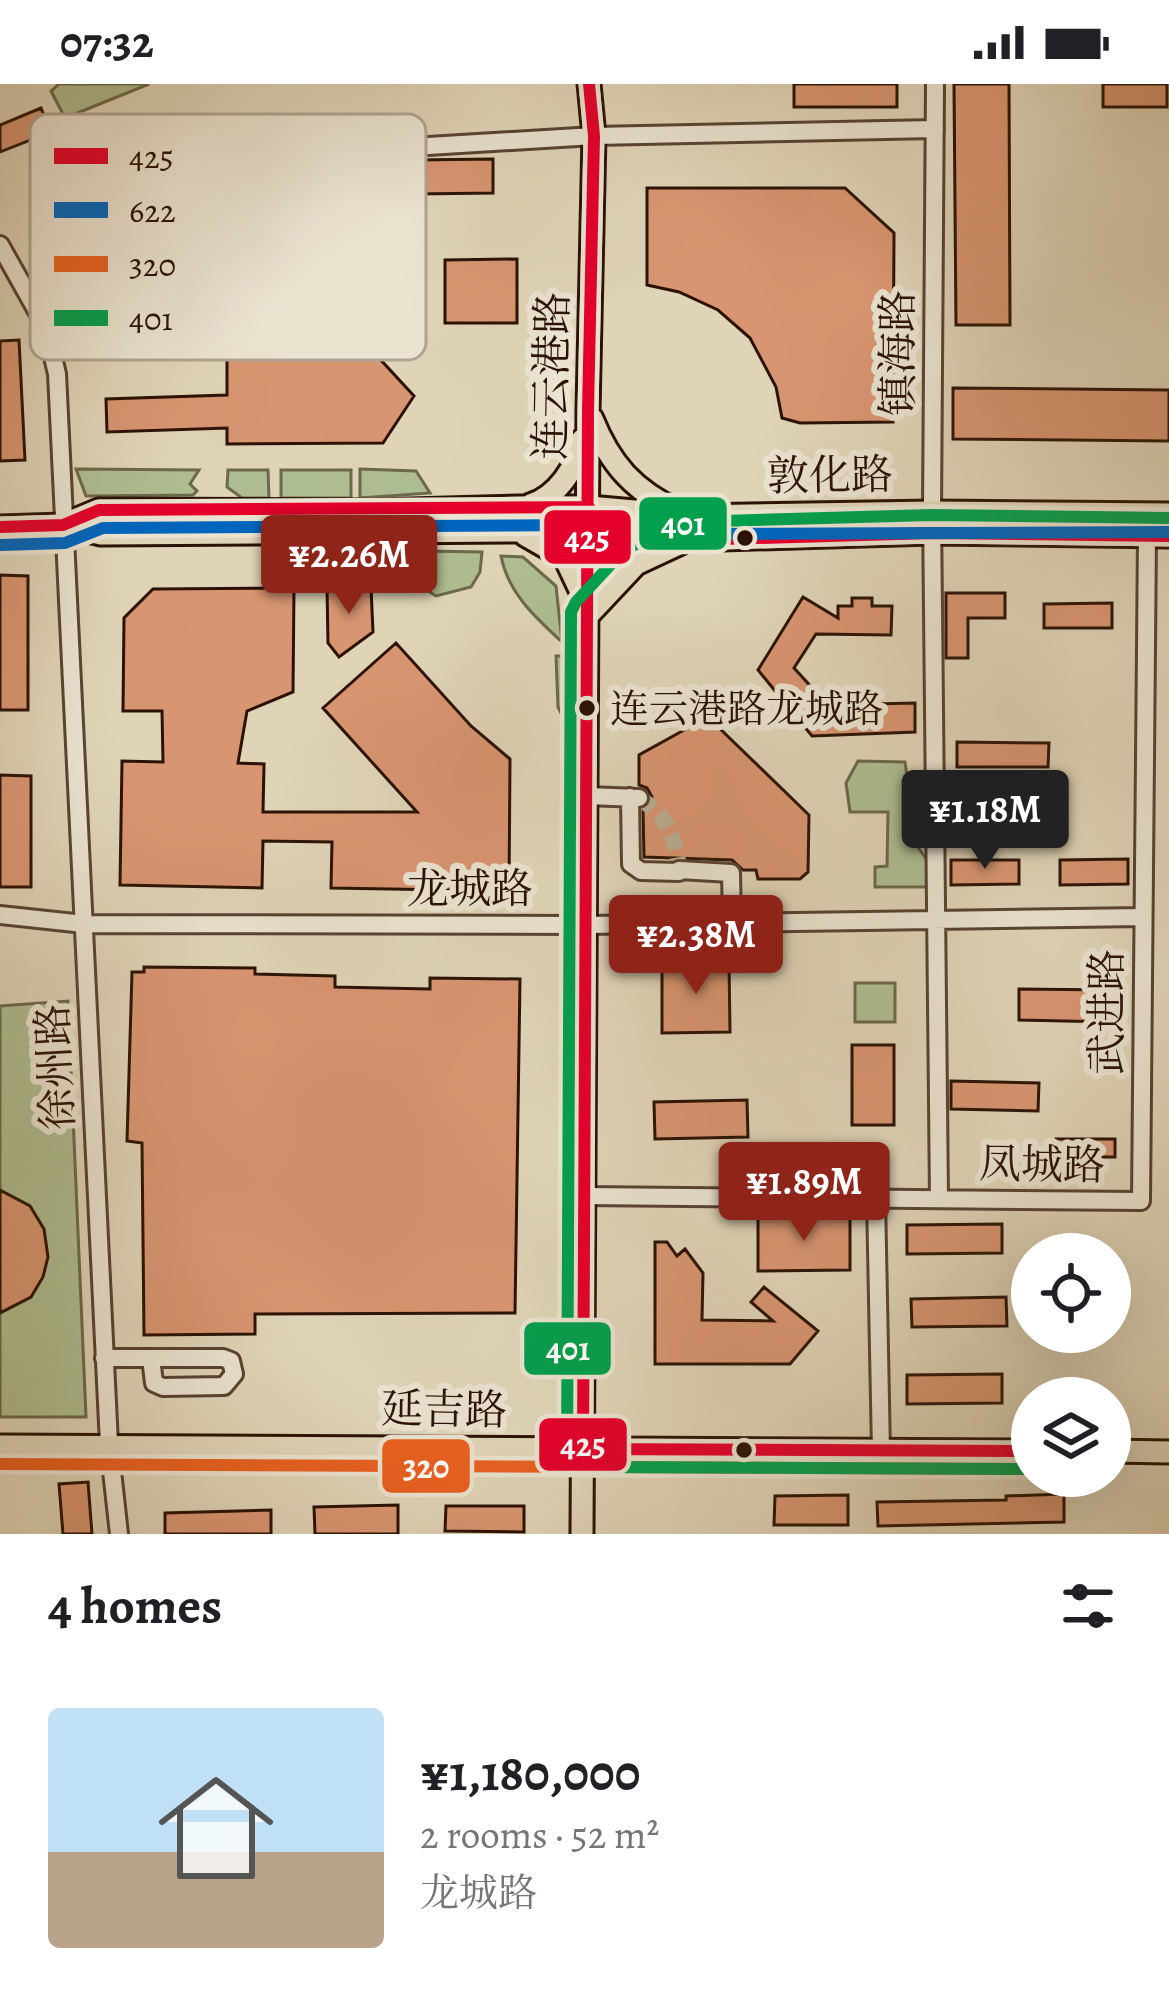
<!DOCTYPE html>
<meta charset="utf-8">
<style>
:root{--surface:#fff;--page:#f2f2f2;--text:#202124;--muted:#757577;--line:#e0e0e0;--accent:#8f2418}
body{margin:0;font-family:Alegreya,"Noto Serif SC",serif;background:var(--page);color:var(--text);height:100vh;display:flex;flex-direction:column;font-size:45px;white-space:nowrap}
*{box-sizing:border-box;margin:0}
p{font-size:39px;color:var(--muted)}
.icon{flex:none;width:66px;height:66px;fill:none;stroke:currentColor;stroke-width:2;stroke-linecap:round;stroke-linejoin:round}
.map{position:relative;height:1450px;overflow:hidden}
.details{display:flex;flex-direction:column;background:var(--surface);flex:1}
.details>*{flex:none}
.controls{position:absolute;left:1011px;top:1149px;display:grid;gap:24px}
.controls a{display:grid;place-items:center;width:120px;height:120px;border-radius:50%;background:var(--surface);box-shadow:0 12px 48px #0002;font-size:60px}
.price{position:absolute;translate:-50% -102px;padding:0 27px;border-radius:12px;background:var(--accent);color:#fff;font-size:39px;line-height:78px;filter:drop-shadow(0 3px 6px #0008)}
.price::after{content:'';position:absolute;left:50%;top:72px;width:36px;height:27px;margin-left:-18px;background:inherit;clip-path:polygon(0 0,100% 0,50% 100%)}
.price.current{background:#222;color:#fff}
ul{padding:0;list-style:none}
li{display:flex;align-items:center;gap:36px;height:300px;padding:0 48px}
li+li{border-top:3px solid var(--line)}
li span{display:grid;place-items:center;flex:none;width:336px;height:240px;border-radius:12px;color:#555}
li>.icon{margin-inline-start:auto}
span .icon{width:144px;height:144px;fill:#fffc;stroke-width:1}
li b{font-size:51px}
h2{display:flex;justify-content:space-between;align-items:center;height:144px;padding:0 48px;font-size:51px}
.status{display:flex;justify-content:space-between;align-items:center;height:84px;padding:0 60px;background:var(--surface);direction:ltr}
.status svg{height:33px;fill:currentColor}
.map>svg:first-child{display:block}
.green{fill:#aebd91;stroke:#6c684b;stroke-width:3}
.building{fill:#d89571;stroke:#2b1205;stroke-width:3}
.lines{fill:none;stroke-linecap:round;stroke-linejoin:round}
.minor-tunnel{stroke:#bbad93;stroke-width:16;stroke-dasharray:16 8;stroke-linecap:butt}
.minor-casing{stroke:#584232;stroke-width:22}
.major-casing{stroke:#2b1205;stroke-width:27}
.minor{stroke:#eae3d0;stroke-width:16}
.major{stroke:#dfd4b7;stroke-width:21}
.bus-1-casing{stroke:#eae3d0;stroke-width:21}
.bus-2-casing{stroke:#eae3d0;stroke-width:21}
.bus-3-casing{stroke:#eae3d0;stroke-width:21}
.bus-4-casing{stroke:#eae3d0;stroke-width:21}
.bus-1{stroke:#e4002b;stroke-width:12}
.bus-2{stroke:#0065bd;stroke-width:12}
.bus-3{stroke:#e86121;stroke-width:12}
.bus-4{stroke:#029f4d;stroke-width:12}
.bus-dot{fill:#2b1205;stroke:#eae3d0;stroke-width:4.5}
.labels{text-anchor:middle;dominant-baseline:central;stroke-width:12;stroke-linejoin:round;paint-order:stroke}
.bus-label{font-size:39px;fill:#2b1205;stroke:#eae3d0;text-anchor:start}
.street-label{font-size:42px;fill:#2b1205;stroke:#eae3d0}
.key{fill:#eae3d0;stroke:#b1a493;stroke-width:3}
.key-label{font-size:33px;fill:#2b1205}
.line-badge{stroke:#eae3d0;stroke-width:4.5}
.badge-label{font-size:33px;text-anchor:middle;font-weight:bold;fill:#fff}
</style>
<div class="status"><b>07:32</b><svg viewBox="0 0 49 12"><path d="M0 12V9h3v3zM5 12V6h3v6zM10 12V3h3v9zM15 12V0h3v12zM26 1h20v11H26zM47 4h2v5h-2z"/></svg></div>
<div class="map">
<svg width="1169" height="1450" viewBox="0 0 1169 1450">
<rect width="100%" height="100%" fill="#dfd4b7"/>
<filter id="stains"><feTurbulence type="fractalNoise" baseFrequency=".00167" numOctaves="4"/><feColorMatrix values="0 0 0 0 .2 0 0 0 0 .09 0 0 0 0 .02 0 0 0 .5 -.17"/></filter>
<radialGradient id="worn" r=".72"><stop offset=".6" stop-color="#630" stop-opacity="0"/><stop offset="1" stop-color="#630" stop-opacity=".3"/></radialGradient>
<path class="green" d="M59,0H149L65,34L51,7Z
M76,385L199,386L190,400L197,407L193,411L86,412Z
M360,385L416,387L430,409L360,414Z
M228,386H268L269,414H242L227,403Z
M281,386H351V414H281Z
M425,467L482,468L480,488L471,503L436,512L423,504Z
M501,472L523,473L556,502L562,558C535,533 508,509 501,472Z
M556,572H571L578,629L563,633L558,623Z
M858,677L905,678L917,762L927,776V803H875V783L887,782L888,728H850L846,699Z
M855,899H895V938H855Z
M68,917L86,1333H0V922Z"/>
<path class="building" d="M794,0H897V23H794Z
M954,0H1009L1010,241H956Z
M1103,0H1167V23H1103Z
M41,24L51,48L0,68V41Z
M493,75V109L416,110L415,76Z
M647,104H845L894,149L893,338L800,339L782,334L776,303L750,254L718,226L679,208L647,201Z
M517,175V239H445V176Z
M301,185L303,235H343L414,312L383,359L227,360V344L107,348L106,315L227,311V265L275,264L274,219L202,221L201,188Z
M19,256L25,376L0,377V257Z
M953,304L1169,306V357L953,355Z
M0,491L28,492V626H0Z
M371,503L373,548L339,573L328,559L327,504Z
M294,504L293,608L247,627L238,679L264,680L263,728H417L323,624L396,559L471,642L510,675L509,807L331,804L332,758L263,757L262,804L120,801L122,677L163,678L162,627H123L124,534L153,505Z
M946,509H1005V534H968V574H946Z
M803,513L838,534V522H852V514H872V522H892L891,551L816,550L794,584L828,621L915,619V648L812,652L758,586Z
M1112,519V544H1044V520Z
M704,635L712,637L809,731L808,788L800,795H758L756,786H743L732,776L644,773L643,726L652,713L647,704L639,701V671Z
M957,658L1049,659L1048,683H957Z
M0,691L31,692V803H0Z
M1128,775V800L1060,801V776Z
M951,776H1019V800L951,801Z
M729,876L730,948L662,949V877Z
M144,883L255,884V890L335,892V903L430,905V894L520,895L515,1229L255,1230V1250L144,1251L142,1059L127,1057L132,888H144Z
M1019,905L1110,906V938L1019,936Z
M852,961H894V1041H852Z
M951,997L1039,999L1038,1027L951,1025Z
M747,1016L748,1053L655,1055L654,1018Z
M1056,1055H1115V1073H1097V1079H1072V1072H1056Z
M0,1106L30,1122L44,1145L48,1173L43,1193L31,1213L0,1229Z
M758,1134H850V1186L758,1187Z
M1002,1140V1169L907,1170V1141Z
M655,1158H667L677,1172L685,1165L703,1189L702,1236L773,1237L751,1218L764,1203L818,1247L790,1280H655Z
M1006,1213L1007,1242L912,1243L911,1215Z
M1002,1290V1319L907,1320V1291Z
M88,1398L92,1450H63L59,1400Z
M1064,1410V1438L878,1442L877,1418L1006,1416V1412Z
M848,1411V1441H774L775,1412Z
M398,1421V1450H315L314,1423Z
M446,1422H524V1448L445,1447Z
M271,1426V1450H165V1429Z"/>
<g class="lines">
<path class="minor-tunnel" d="M640,715C667,731 676,754 679,786"/>
<g class="minor-casing">
<path id="minor" d="M935,0L932,428L939,1115
M0,161L46,243L57,290L109,1360L119,1450
M33,214L102,175L219,124L339,76L395,64L594,52L935,45
M587,712L639,714
M630,713L631,780L641,787L679,788
M679,786L731,789L732,838
M0,831L84,840L586,841L1143,833
M582,1112L1141,1117L1147,452
M876,1114L881,1367
M104,1274H223L231,1277L234,1290L224,1302L163,1303L154,1299L151,1274"/>
</g>
<g class="major-casing">
<path id="major" d="M592,335C610,380 634,407 678,427
M530,421C557,413 577,383 582,356
M63,441L99,426L374,427L519,423H589L690,432L932,428L1169,430
M0,443L63,441L101,450L515,447L688,456L932,449L1169,452
M525,451L565,474L583,512
M589,530L636,480L681,459
M0,1362L1032,1367
M1110,1367L1169,1368
M582,1450L588,326L594,52L589,0"/>
</g>
<use href="#minor" class="minor"/>
<use href="#major" class="major"/>
<g class="bus-1-casing">
<path id="bus-1" d="M589,0L594,52L588,326L583,1365L1032,1367
M0,443L63,441L99,426L589,423
M588,449L688,456L932,449L1169,452"/>
</g>
<g class="bus-2-casing">
<path id="bus-2" d="M1,461L65,459L103,444L588,441L690,450L1169,448"/>
</g>
<g class="bus-3-casing">
<path id="bus-3" d="M0,1380L1032,1385"/>
</g>
<g class="bus-4-casing">
<path id="bus-4" d="M1032,1385L583,1383L567,1373L571,528L576,518L625,465L686,438L931,431L1169,434"/>
</g>
<use href="#bus-1" class="bus-1"/>
<use href="#bus-2" class="bus-2"/>
<use href="#bus-3" class="bus-3"/>
<use href="#bus-4" class="bus-4"/>
</g>
<g class="bus-dot">
<circle cx="745" cy="454" r="10"/>
<circle cx="587" cy="624" r="10"/>
<circle cx="744" cy="1366" r="10"/>
</g>
<g class="labels">
<g class="bus-label">
<text x="610" y="624">连云港路龙城路</text>
</g>
<g class="street-label">
<text transform="translate(897 269) rotate(-90)">镇海路</text>
<text transform="translate(551 292) rotate(-89)">连云港路</text>
<text transform="translate(830 391) rotate(-1)">敦化路</text>
<text x="470" y="804">龙城路</text>
<text transform="translate(1106 928) rotate(-90)">武进路</text>
<text transform="translate(55 983) rotate(-93)">徐州路</text>
<text transform="translate(1042 1080) rotate(1)">凤城路</text>
<text transform="translate(444 1325) rotate(1)">延吉路</text>
</g>
</g>
<rect x="30" y="30" width="396" height="246" rx="18" class="key"/>
<rect x="54" y="64" width="54" height="16" fill="#e4002b"/>
<rect x="54" y="118" width="54" height="16" fill="#0065bd"/>
<rect x="54" y="172" width="54" height="16" fill="#e86121"/>
<rect x="54" y="226" width="54" height="16" fill="#029f4d"/>
<g class="key-label">
<text x="129" y="84">425</text>
<text x="129" y="138">622</text>
<text x="129" y="192">320</text>
<text x="129" y="246">401</text>
</g>
<g class="line-badge">
<rect x="637" y="411" width="92" height="57" rx="12" fill="#029f4d"/>
<rect x="542" y="424" width="91" height="58" rx="12" fill="#e4002b"/>
<rect x="522" y="1236" width="91" height="57" rx="12" fill="#029f4d"/>
<rect x="537" y="1332" width="92" height="57" rx="12" fill="#e4002b"/>
<rect x="380" y="1353" width="92" height="58" rx="12" fill="#e86121"/>
</g>
<g class="badge-label">
<text x="683" y="451">401</text>
<text x="587" y="465">425</text>
<text x="568" y="1276">401</text>
<text x="583" y="1372">425</text>
<text x="426" y="1394">320</text>
</g>
<rect width="100%" height="100%" filter="url(#stains)"/>
<rect width="100%" height="100%" fill="url(#worn)"/>
</svg>
<div class="controls">
<a><svg class="icon" aria-label="locate" viewBox="0 0 24 24"><circle cx="12" cy="12" r="6"/><path d="M12 2v4M12 18v4M2 12h4M18 12h4"/></svg></a>
<a><svg class="icon" aria-label="layers" viewBox="0 0 24 24"><path d="M12 4l9 5-9 5-9-5zM3 14l9 5 9-5"/></svg></a>
</div>
<b class="price" style="left:349px;top:533px">¥2.26M</b>
<b class="price current" style="left:985px;top:788px">¥1.18M</b>
<b class="price" style="left:696px;top:913px">¥2.38M</b>
<b class="price" style="left:804px;top:1160px">¥1.89M</b>
</div>
<section class="details">
<h2>4 homes<svg class="icon" aria-label="filters" viewBox="0 0 24 24"><path d="M4 7h16M4 17h16"/><circle cx="9" cy="7" r="2"/><circle cx="15" cy="17" r="2"/></svg></h2>
<ul>
<li><span style="background:linear-gradient(#bfe0f5 60%,#b9a48a 0)"><svg class="icon" aria-label="home" viewBox="0 0 24 24"><path d="M3 11l9-7 9 7M6 9v11h12V9"/></svg></span><div><b>¥1,180,000</b><p>2 rooms · 52 m²</p><p>龙城路</p></div></li>
</ul>
</section>
